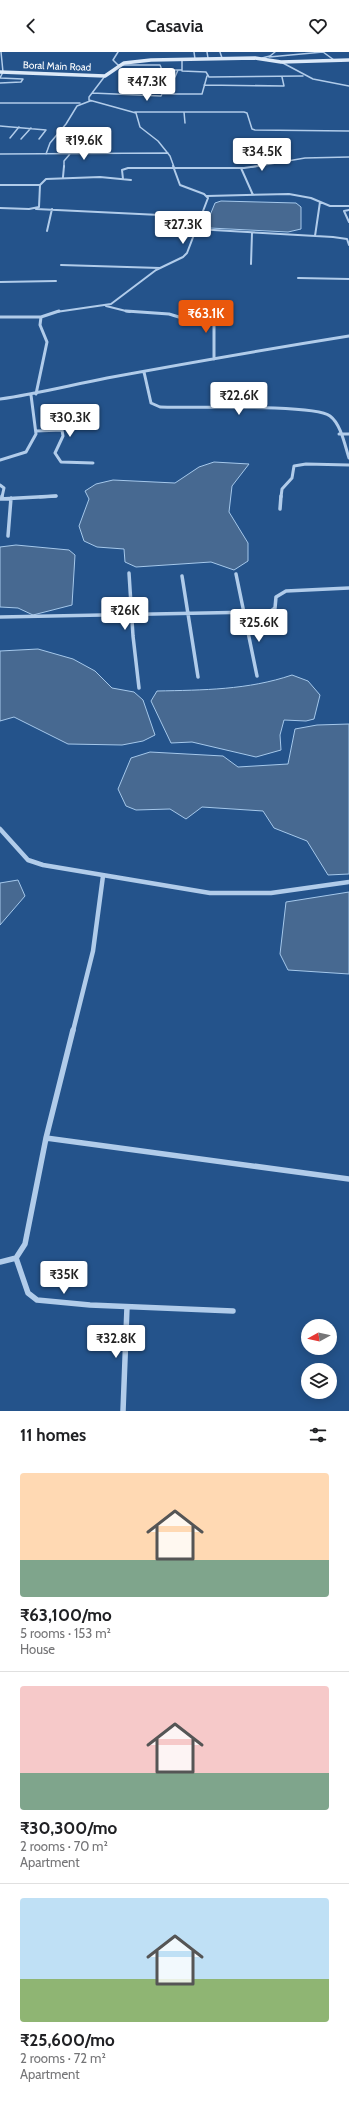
<!DOCTYPE html>
<meta charset="utf-8">
<style>
:root{--surface:#fff;--page:#f2f2f2;--text:#202124;--muted:#757577;--line:#e0e0e0;--accent:#ea580c}
body{margin:0;font-family:Cabin,sans-serif;background:var(--page);color:var(--text);height:100vh;display:flex;flex-direction:column;font-size:15px;white-space:nowrap}
*{box-sizing:border-box;margin:0}
p{font-size:13px;color:var(--muted)}
.icon{flex:none;width:22px;height:22px;fill:none;stroke:currentColor;stroke-width:2;stroke-linecap:round;stroke-linejoin:round}
.map{position:relative;height:1359px;overflow:hidden}
.drawer{display:flex;flex-direction:column;background:var(--surface);flex:1}
.drawer>*{flex:none}
.needle{width:26px;rotate:262deg}
.buttons{position:absolute;left:301px;top:1267px;display:grid;gap:8px}
.buttons a{display:grid;place-items:center;width:36px;height:36px;border-radius:50%;background:var(--surface);box-shadow:0 2px 10px #0003;font-size:20px}
.price{position:absolute;translate:-50% -34px;padding:0 9px;border-radius:4px;background:#fff;color:#222;font-size:13px;line-height:26px;filter:drop-shadow(0 1px 2px #0008)}
.price::after{content:'';position:absolute;left:50%;top:24px;width:12px;height:9px;margin-left:-6px;background:inherit;clip-path:polygon(0 0,100% 0,50% 100%)}
.price.current{background:var(--accent);color:#fff}
ul{padding:0;list-style:none}
li{display:grid;align-content:center;gap:8px;height:212px;padding:0 20px}
li+li{border-top:1px solid var(--line)}
li span{display:grid;place-items:center;height:124px;border-radius:4px;color:#555}
li>.icon{margin-inline-start:auto}
span .icon{width:72px;height:72px;fill:#fffc;stroke-width:1}
li b{font-size:17px}
h2{display:flex;justify-content:space-between;align-items:center;height:48px;padding:0 20px;font-size:17px}
header{display:flex;justify-content:space-between;align-items:center;height:52px;padding:0 20px;background:var(--surface);font-size:18px;font-weight:600}
.map>svg:first-child{display:block}
.water{fill:#476991;stroke:#a5c8eb}
.lines{fill:none;stroke-linecap:round;stroke-linejoin:round}
.street-far5{stroke:#b1ccea;stroke-width:1.5}
.street-far4{stroke:#b1ccea;stroke-width:2}
.street-far3{stroke:#b1ccea;stroke-width:3}
.street-far2{stroke:#b1ccea;stroke-width:3.5}
.street-far1{stroke:#b1ccea;stroke-width:4.5}
.street{stroke:#b1ccea;stroke-width:5.5}
.secondary{stroke:#dce9f8;stroke-width:3.5}
.labels{text-anchor:middle;dominant-baseline:central;stroke-width:4;stroke-linejoin:round;paint-order:stroke}
.far-street-label{font-size:10px;fill:#fff;stroke:#24538b}
</style>
<header><svg class="icon" aria-label="back" viewBox="0 0 24 24"><path d="M15 5l-7 7 7 7"/></svg>Casavia<svg class="icon" aria-label="heart" viewBox="0 0 24 24"><path d="M12 20l-8-8c-3-5 5-10 8-4 3-6 11-1 8 4z"/></svg></header>
<div class="map">
<svg width="349" height="1359" viewBox="0 0 349 1359">
<rect width="100%" height="100%" fill="#24538b"/>
<path class="water" d="M221,149L296,151L301,155V177L288,180L210,176L206,173L215,151Z
M214,410L249,412L232,434L229,460L248,491V509L234,518L211,510L136,515L125,510L124,497L97,495L84,489L79,474L89,447L85,439L96,432L113,428L175,431L199,415Z
M16,493L69,498L75,503L72,553L33,563L18,556L0,555V495Z
M38,597L73,607L95,619L112,636L134,640L143,648L155,683L143,689L122,693L68,692L14,665L0,669V599Z
M292,623L308,629L320,643L314,667L306,669L284,668L280,683L281,698L256,705L192,690L171,691L151,649L157,639C203,638 248,638 292,623Z
M349,672V822L328,823L307,789L274,776L263,759L202,755L186,767L170,757L136,758L126,754L118,737L131,706L150,700L223,704L238,715L288,712L295,677L317,673Z
M18,828L25,844L0,873V831Z
M349,840V922L288,918L280,902L286,850Z"/>
<g class="lines">
<path class="street-far5" d="M118,0L113,8L118,13H160L162,18H182
M194,0L195,7
M207,0L208,6
M220,0L222,6
M323,0L334,8
M269,5L323,0
M262,6L270,4L275,0
M182,7V19L206,20L209,25L303,24
M281,10L313,27L349,34
M105,24L89,45V48L136,61L140,75L158,89L170,104L174,115
M175,25L178,18
M0,31L21,30L23,27L0,26L3,20L1,0
M204,33L284,34L282,25
M92,41L161,44L162,42H202L207,24
M0,51H80
M135,60H244L247,61L252,77L255,78L349,79
M184,60L185,71
M0,74L46,78L39,87
M10,86L19,75
M21,87L31,76
M0,102L168,101
M46,102L50,91L66,72L77,54L90,49
M263,103L268,112
M64,115V109L70,102
M252,115L305,106L349,105"/>
<path class="street-far4" d="M241,116L253,143
M63,125L64,114
M123,127L122,118L128,116H244L258,114
M0,133H40
M207,144L289,142L311,146L330,154H349
M0,156L29,157L39,155L40,133L46,127L100,125L131,128
M36,157L201,165
M349,158L344,159L349,170
M196,177L333,185L347,187L349,193
M47,179L52,157
M315,184L320,150
M251,212L252,181
M61,213L160,216
M298,226L349,227
M0,230L56,229
M106,254L130,260
M56,260L111,252L156,218L183,205L187,201L208,146L204,142L180,133L173,114"/>
<path class="street-far3" d="M126,259L169,262L192,269L214,271
M0,265H41
M214,307V271L220,263
M144,320L151,351L160,355C188,356 314,352 330,364C341,372 345,394 349,406
M36,342L47,290L40,273L41,265L59,259
M0,347C36,342 71,333 107,326C188,311 268,297 349,284
M36,379L62,378L63,384L55,401L61,410L93,411
M339,382H349
M0,408L26,400L36,382L31,343
M0,433L4,436L2,445
M40,445L56,444
M281,445L282,437L292,426L294,414L306,412L349,413"/>
<path class="street-far2" d="M2,446V444
M0,447L56,444
M280,457L281,444
M8,484L11,446
M129,521L133,584L139,636
M236,522L257,624
M182,524L198,625
M0,565L262,560L271,559L275,556L276,545L286,539L349,536"/>
<path class="street-far1" d="M0,777L28,808L43,813L210,841H271L349,830
M73,979L93,899L103,824"/>
<path class="street" d="M73,978L46,1086L349,1127
M16,1206L28,1241L37,1248L90,1253L233,1259
M0,1210L16,1206L25,1192L46,1086
M123,1359L127,1255"/>
<path class="secondary" d="M0,20L105,24L124,11L151,8L255,6L281,10L349,8"/>
</g>
<g class="labels">
<g class="far-street-label">
<text transform="translate(57 14) rotate(2)">Boral Main Road</text>
</g>
</g>
</svg>
<div class="buttons">
<a><svg class="needle" viewBox="-14 -14 28 28"><path d="M0-13l5 13h-10z" fill="#e53935"/><path d="M0 13l5-13h-10z" fill="#757577"/></svg></a>
<a><svg class="icon" aria-label="layers" viewBox="0 0 24 24"><path d="M12 4l9 5-9 5-9-5zM3 14l9 5 9-5"/></svg></a>
</div>
<b class="price" style="left:147px;top:50px">₹47.3K</b>
<b class="price" style="left:84px;top:109px">₹19.6K</b>
<b class="price" style="left:262px;top:120px">₹34.5K</b>
<b class="price" style="left:183px;top:193px">₹27.3K</b>
<b class="price current" style="left:206px;top:282px">₹63.1K</b>
<b class="price" style="left:239px;top:364px">₹22.6K</b>
<b class="price" style="left:70px;top:386px">₹30.3K</b>
<b class="price" style="left:125px;top:579px">₹26K</b>
<b class="price" style="left:259px;top:591px">₹25.6K</b>
<b class="price" style="left:64px;top:1243px">₹35K</b>
<b class="price" style="left:116px;top:1307px">₹32.8K</b>
</div>
<section class="drawer">
<h2>11 homes<svg class="icon" aria-label="filters" viewBox="0 0 24 24"><path d="M4 7h16M4 17h16"/><circle cx="9" cy="7" r="2"/><circle cx="15" cy="17" r="2"/></svg></h2>
<ul>
<li><span style="background:linear-gradient(#ffd9b3 70%,#7fa58c 0)"><svg class="icon" aria-label="home" viewBox="0 0 24 24"><path d="M3 11l9-7 9 7M6 9v11h12V9"/></svg></span><div><b>₹63,100/mo</b><p>5 rooms · 153 m²</p><p>House</p></div></li>
<li><span style="background:linear-gradient(#f6c9c9 70%,#7fa58c 0)"><svg class="icon" aria-label="home" viewBox="0 0 24 24"><path d="M3 11l9-7 9 7M6 9v11h12V9"/></svg></span><div><b>₹30,300/mo</b><p>2 rooms · 70 m²</p><p>Apartment</p></div></li>
<li><span style="background:linear-gradient(#bfe0f5 65%,#8fb573 0)"><svg class="icon" aria-label="home" viewBox="0 0 24 24"><path d="M3 11l9-7 9 7M6 9v11h12V9"/></svg></span><div><b>₹25,600/mo</b><p>2 rooms · 72 m²</p><p>Apartment</p></div></li>
</ul>
</section>
